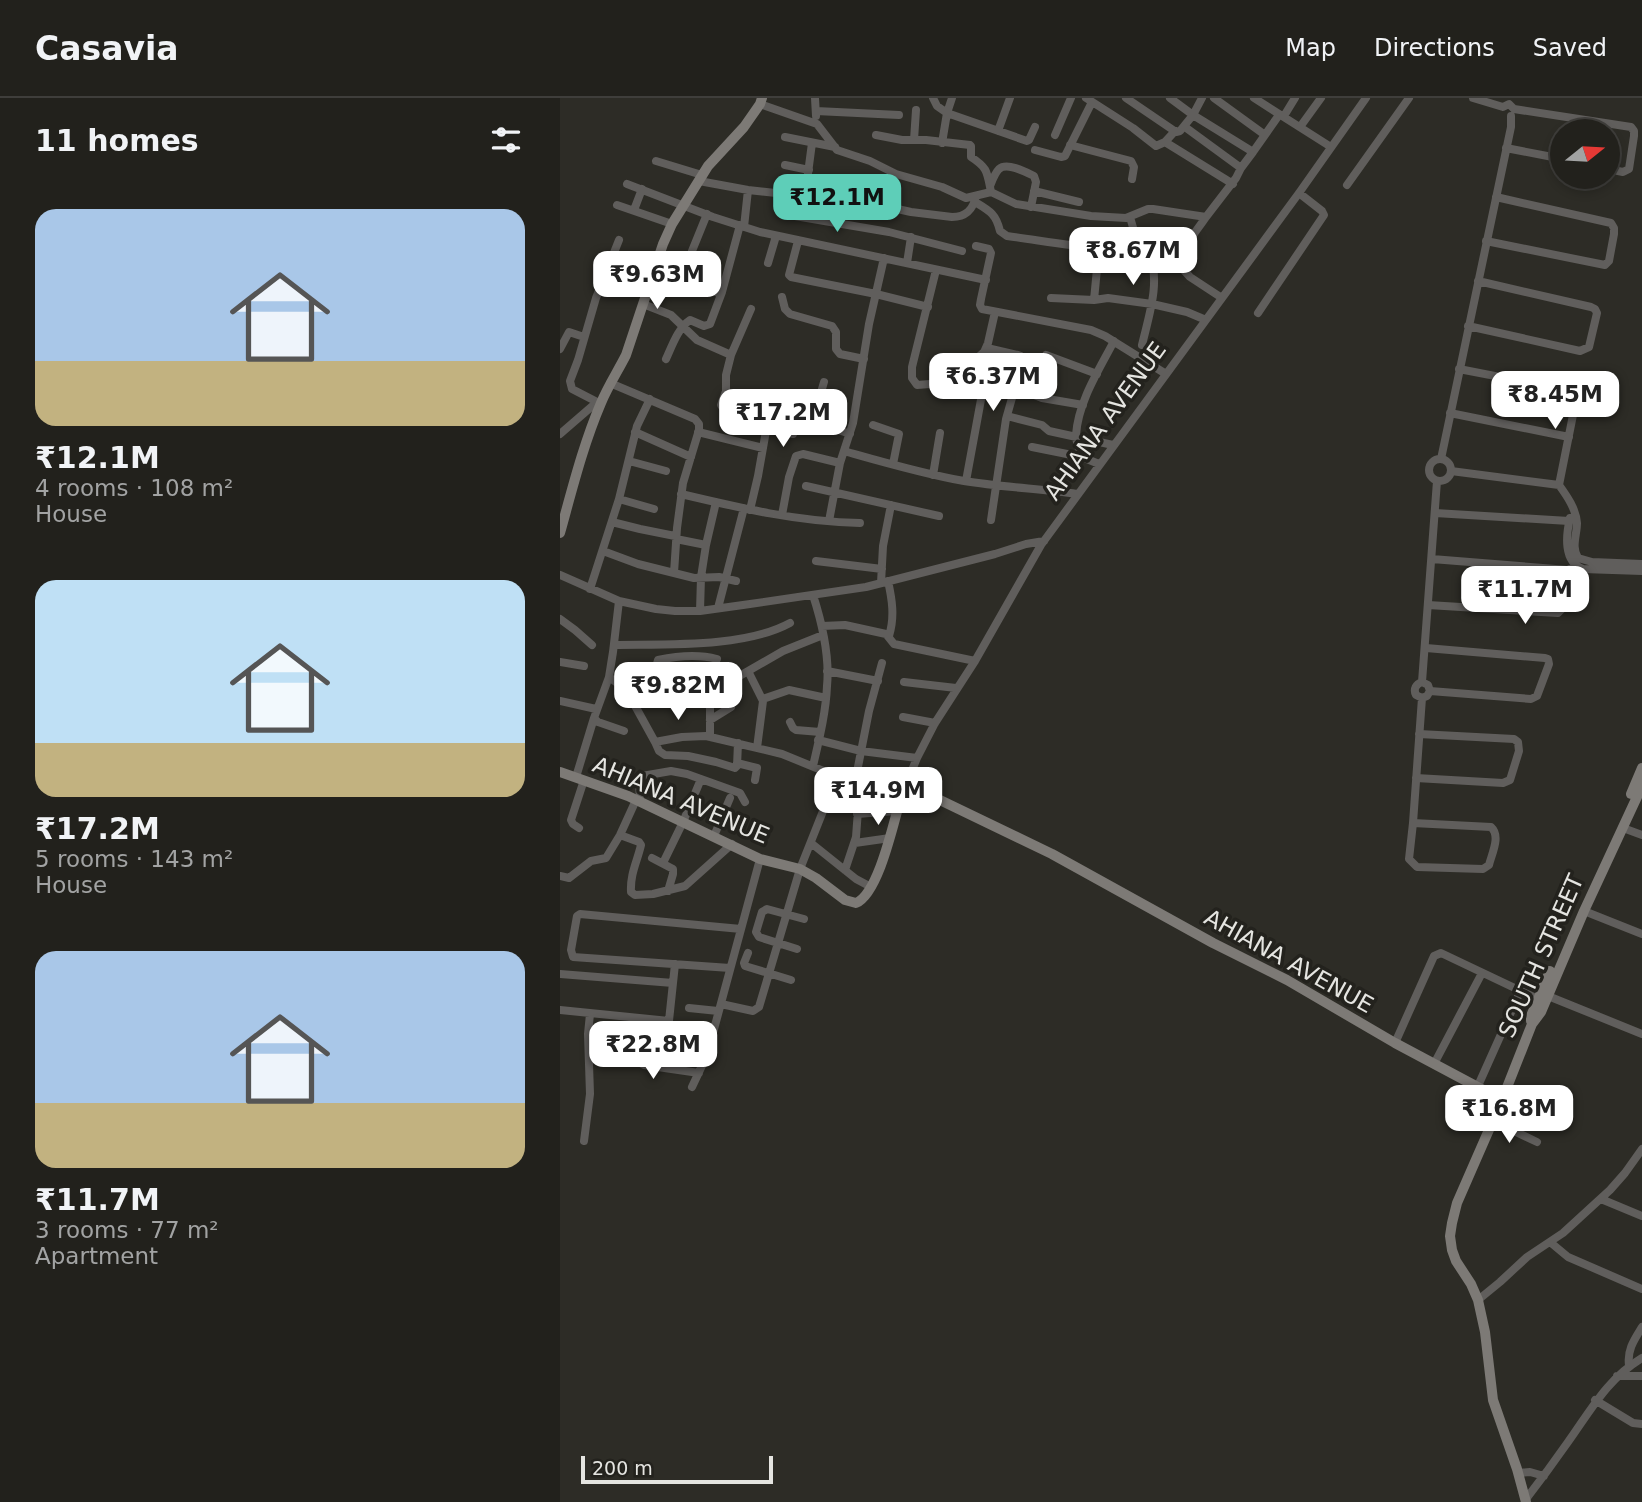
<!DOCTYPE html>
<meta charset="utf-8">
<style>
:root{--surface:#22211c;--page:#2e2e29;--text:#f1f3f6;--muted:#a2a3a3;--line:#3f3e3b;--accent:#5eceb8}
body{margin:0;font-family:"DejaVu Sans",sans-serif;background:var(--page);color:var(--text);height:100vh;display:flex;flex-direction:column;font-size:26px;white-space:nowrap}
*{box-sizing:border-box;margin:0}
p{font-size:23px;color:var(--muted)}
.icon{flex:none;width:38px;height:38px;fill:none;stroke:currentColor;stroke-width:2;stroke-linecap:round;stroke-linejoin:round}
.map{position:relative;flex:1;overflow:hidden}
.panel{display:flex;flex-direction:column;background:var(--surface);width:560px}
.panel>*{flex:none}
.needle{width:46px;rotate:72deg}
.controls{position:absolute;left:990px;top:21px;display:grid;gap:14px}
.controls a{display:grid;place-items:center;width:70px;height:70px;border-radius:50%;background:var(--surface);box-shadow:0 4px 10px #0003,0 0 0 2px var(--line);font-size:35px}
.scale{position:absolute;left:21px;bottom:18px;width:192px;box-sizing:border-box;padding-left:7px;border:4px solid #e5e5e1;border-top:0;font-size:19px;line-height:24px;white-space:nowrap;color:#e5e5e1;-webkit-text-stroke:5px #23221d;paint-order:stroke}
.price{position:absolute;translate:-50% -60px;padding:0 16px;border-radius:14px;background:#fff;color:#222;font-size:23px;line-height:46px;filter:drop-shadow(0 2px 4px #0008)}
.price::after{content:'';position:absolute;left:50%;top:42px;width:21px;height:16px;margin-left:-10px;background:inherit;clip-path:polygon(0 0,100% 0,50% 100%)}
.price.selected{background:var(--accent);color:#111}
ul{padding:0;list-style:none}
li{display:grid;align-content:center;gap:14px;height:371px;padding:0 35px}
li span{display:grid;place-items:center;height:217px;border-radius:21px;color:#555}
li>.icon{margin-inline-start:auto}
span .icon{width:126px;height:126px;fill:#fffc;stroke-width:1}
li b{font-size:30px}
h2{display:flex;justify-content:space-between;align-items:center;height:84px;padding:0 35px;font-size:30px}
header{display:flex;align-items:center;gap:42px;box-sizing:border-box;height:98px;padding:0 35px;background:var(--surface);border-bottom:2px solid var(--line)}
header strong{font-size:33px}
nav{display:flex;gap:38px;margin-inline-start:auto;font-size:24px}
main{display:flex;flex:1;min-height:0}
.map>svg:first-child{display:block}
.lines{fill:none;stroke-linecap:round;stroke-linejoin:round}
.street{stroke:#605e5c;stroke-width:8}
.secondary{stroke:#7d7a76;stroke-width:10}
.labels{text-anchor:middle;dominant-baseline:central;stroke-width:7;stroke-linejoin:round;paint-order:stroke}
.street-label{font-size:23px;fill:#e5e5e1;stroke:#23221d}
</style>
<header>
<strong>Casavia</strong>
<nav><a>Map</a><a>Directions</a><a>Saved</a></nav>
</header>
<main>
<section class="panel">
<h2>11 homes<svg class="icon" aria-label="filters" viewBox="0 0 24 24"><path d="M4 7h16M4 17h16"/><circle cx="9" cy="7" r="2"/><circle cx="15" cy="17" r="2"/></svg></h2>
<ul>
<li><span style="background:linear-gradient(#a9c7e8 70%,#c2b280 0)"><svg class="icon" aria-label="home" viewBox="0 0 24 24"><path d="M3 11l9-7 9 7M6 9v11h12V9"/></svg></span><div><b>₹12.1M</b><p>4 rooms · 108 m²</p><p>House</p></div></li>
<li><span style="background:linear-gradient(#bfe0f5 75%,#c2b280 0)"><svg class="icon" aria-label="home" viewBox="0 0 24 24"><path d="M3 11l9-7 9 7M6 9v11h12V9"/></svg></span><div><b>₹17.2M</b><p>5 rooms · 143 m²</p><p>House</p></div></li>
<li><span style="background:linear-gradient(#a9c7e8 70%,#c2b280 0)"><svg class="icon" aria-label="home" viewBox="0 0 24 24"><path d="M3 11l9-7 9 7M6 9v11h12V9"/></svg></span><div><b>₹11.7M</b><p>3 rooms · 77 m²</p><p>Apartment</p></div></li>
</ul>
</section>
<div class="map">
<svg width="1082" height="1404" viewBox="0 0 1082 1404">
<rect width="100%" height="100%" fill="#2d2c26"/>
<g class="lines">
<path class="street" d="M255,0L256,18
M373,0L377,8L387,15L382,45
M392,0L387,15L467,43L469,42L475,29
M526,0L573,30L596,48L605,44L615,33
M566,0L616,34L620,33L633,17L610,0
M642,0L633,17L693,54L719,17
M654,0L705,37
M694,0L771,49
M913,0L943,9L949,6L954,11L1071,29L1074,33V38L1069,71L1063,74L1048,71
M200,6L257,26L277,52L310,63L336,76L382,89L406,100L431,94L456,106L531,118L566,120L588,111H593L646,119L676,80L681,70L693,54
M256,13L339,17
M724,18L735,0
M625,29L681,70
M740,29L761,0
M438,33L450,0
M316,37L342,42H366L410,47L411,48V59C428,70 427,74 431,94
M495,37L511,0
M225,39L275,49
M354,42L356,12
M605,44L673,86
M510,47L571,63L574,69L572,81
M946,50L1003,61
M475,52L501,59L505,58L532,4
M96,63L142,77
M225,67L249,72
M139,83L188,92L234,97H274L351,114L392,119C406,119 413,112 416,98
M67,86L153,119L200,134L426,182
M787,87L849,0
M430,88C432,83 435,75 439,71C447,64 466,74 474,78L476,84L471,109
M474,93L519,104
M245,98L252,45
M415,104C430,113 436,116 440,133L447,138C478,142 509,148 540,150C551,151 581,150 589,154C601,184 589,217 582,247
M57,107L112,126
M74,112L82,91
M235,118L329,134L402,153
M570,119L574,133L575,152
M646,119C636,134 620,150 621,169L630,179L662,200
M184,129L188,92
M238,143L229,177L231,179L316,196L368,209
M926,143L1045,167L1049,163L1054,136V130L1051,125L936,99
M416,148L429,151L431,155L421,201L420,207L422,211L531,232L545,238L606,276
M132,153L147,116
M208,165L216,138
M347,165L351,139
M376,172L352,269V280L357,287L383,285L392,283L424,254L428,245L435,214
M133,186L161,196
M59,187L87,195
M222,199L225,211L230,216L272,228L276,234V251L280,256L304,261
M491,200L534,202L548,200L592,206L627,214L646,222
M534,202L539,150
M83,206L111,217L137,242L171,257
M191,211L171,257L166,277V293L161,307L163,310L207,327
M698,215L764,117L762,113L739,95
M908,228L1020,253L1029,249L1037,215L1035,211L1031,209L918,183
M427,250L458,257L461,258L462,265L446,321L431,422
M0,251L9,234L24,239
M486,257L537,276
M106,261C112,248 118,230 130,222L144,228L150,226L162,194L180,127
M50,285L135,321L139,326V332L123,385L117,430L114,475
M456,290L482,300L523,307
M41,306L12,291L10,283L18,262L36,200L59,142
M890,315L1009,339
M447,318L482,327L489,333L553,347
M253,322L264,284
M313,327L339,336L333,366
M206,331L233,336
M75,334L131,359
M138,334L203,350
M0,336L37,304
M472,349L522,359L539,366
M284,353C323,364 364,376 404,383C442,389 480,391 517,396
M522,359C519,352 516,344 516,337C518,304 539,272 554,243
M869 372a11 11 0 1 1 22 0a11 11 0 1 1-22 0Z
M881,361L951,29V18
M69,363L106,373
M891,373L999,387L1016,302L1015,295L1012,293L899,271
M373,377L380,335
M406,383L427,269L426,252
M999,387C1007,398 1016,411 1017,425C1017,437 1011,449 1018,460L1032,464L1082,466
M246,388L379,418
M121,396C180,410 239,424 300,425
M59,401L94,411
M190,412L198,378L209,316L212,311H220L290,336
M875,415L1009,423
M222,417L229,379L236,358L243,356L280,365
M1010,420C1006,437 1003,464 1023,471L1082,473
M269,423L280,365L293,325L309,226L324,160
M52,424L80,431L115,438L116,441L146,447
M43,453L78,466L134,480L159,479L176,483
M872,461L1008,472L1015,468
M256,463L322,471
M0,477L59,503L53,554L49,579L64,590L68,595L95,644L122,639L146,638L222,656L288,683L318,689H345L357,660L375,625L415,563L481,447L739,95L806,0
M328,483C332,501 335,519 329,538
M321,485L323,448L331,407
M30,491L59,401L77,328L90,301
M59,503L96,511L115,513H140L183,507L306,489L435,456L466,446L484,443
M868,507L998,515L1002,511L1008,472
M158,510L184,410
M140,513L141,479L146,447L156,404
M0,521L15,532L32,547
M262,528L285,527L326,536L334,546L415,563
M54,547C106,546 184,550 230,525
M866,550L985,560L988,561L989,566L977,598L971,601L870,593L867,598L862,600L856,597C853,591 856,586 862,584L868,587L870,593
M157,561C138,556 117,558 98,562C96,567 96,572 98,578C98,582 101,592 104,595C109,600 142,597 150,595L223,553L263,537
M0,564L24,568
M188,573L203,603L197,650
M267,573L318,583
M49,579L34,620L38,624L64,633
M344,584L396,590
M862,584L877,383
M203,601L229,592L266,600
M0,603L36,611
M343,619L375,625
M150,622L171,609
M230,624L233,630L236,632L260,634
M150,639V595
M258,642L301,653L357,660
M95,644L99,653L105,657L128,658L156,664L175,670L177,668L178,645
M177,665L197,670L195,682
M253,668C259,642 266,614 267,588C270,557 262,525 253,497
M16,679L34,620
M856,680L943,685L950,682L959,653L958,644L954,641L859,636
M295,684L309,613L322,565
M80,704L79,680L82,678L111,673L127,676L180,695L185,704
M297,716L336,713
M853,725L931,729C941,738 932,755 929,767L923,771L857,769L849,761L853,725L862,600
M19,730L13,726L11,722L24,682
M1063,730L1082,737
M60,737L79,744L81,747C77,764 70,776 71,794L75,797L93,796L125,788L172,746
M154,738L170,700
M251,745L296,781L311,789
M295,745L330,740
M92,760L113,771V776L108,793
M103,765L123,724L141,681
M285,772L296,739L300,685
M0,778L9,780L31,763L46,760L60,737L76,702
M1024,813L1082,836
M237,851L199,839L196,834L202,814L207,811L244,821
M188,855L184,865L185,868L231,882
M170,870L13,859L11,852L17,818L20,816L181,831
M0,876L113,885
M988,898L1082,936
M161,906L193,913L199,909L240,771L277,678
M129,910L158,913
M0,912L109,923
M835,945L874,858L881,855L978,901
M69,954L75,962L84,967L139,975
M874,966L922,875
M104,970L115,866
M132,989L147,957L200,761
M917,990L960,894
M933,1023L977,1044
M24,1043L30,996L28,936L30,916
M1041,1101L1082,1118
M990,1144L1008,1159L1082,1191
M918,1202L940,1184L967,1159L1003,1135L1050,1092L1065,1075L1082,1051
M1069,1267C1067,1252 1074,1242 1082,1229
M1057,1278H1082
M1035,1302L1073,1325L1082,1326
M958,1375L970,1374L984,1378
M966,1401C980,1383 994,1364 1008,1344C1031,1312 1047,1281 1082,1260"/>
<path class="secondary" d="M0,435C12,392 23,347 41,305C48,288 58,273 66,257L103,146L112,126L148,68L184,29L200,6L202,0
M0,674L68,698L200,761L240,771L256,780L285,802L296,805C320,795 335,717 343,692L345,689L355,690L492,756L653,845L727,882L835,945L942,1002
M1071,696L1082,670
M971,923V918L990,873
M966,1404L957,1371L933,1302L925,1234L918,1202L911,1186L896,1163L892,1152L890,1138L892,1125L897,1105L942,1002L972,926L981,914L1024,813L1082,688"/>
</g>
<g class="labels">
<g class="street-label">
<text transform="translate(545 323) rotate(-54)">AHIANA AVENUE</text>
<text transform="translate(121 702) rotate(23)">AHIANA AVENUE</text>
<text transform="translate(981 858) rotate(-66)">SOUTH STREET</text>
<text transform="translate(729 863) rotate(29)">AHIANA AVENUE</text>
</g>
</g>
</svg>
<div class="controls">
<a><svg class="needle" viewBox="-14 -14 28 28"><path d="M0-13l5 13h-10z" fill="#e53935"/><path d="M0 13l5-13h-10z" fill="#a2a3a3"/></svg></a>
</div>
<div class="scale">200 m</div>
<b class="price selected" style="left:277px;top:136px">₹12.1M</b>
<b class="price" style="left:573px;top:189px">₹8.67M</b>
<b class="price" style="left:97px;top:213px">₹9.63M</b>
<b class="price" style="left:433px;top:315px">₹6.37M</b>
<b class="price" style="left:995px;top:333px">₹8.45M</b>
<b class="price" style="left:223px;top:351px">₹17.2M</b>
<b class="price" style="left:965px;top:528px">₹11.7M</b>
<b class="price" style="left:118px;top:624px">₹9.82M</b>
<b class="price" style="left:318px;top:729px">₹14.9M</b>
<b class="price" style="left:93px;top:983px">₹22.8M</b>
<b class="price" style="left:949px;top:1047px">₹16.8M</b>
</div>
</main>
